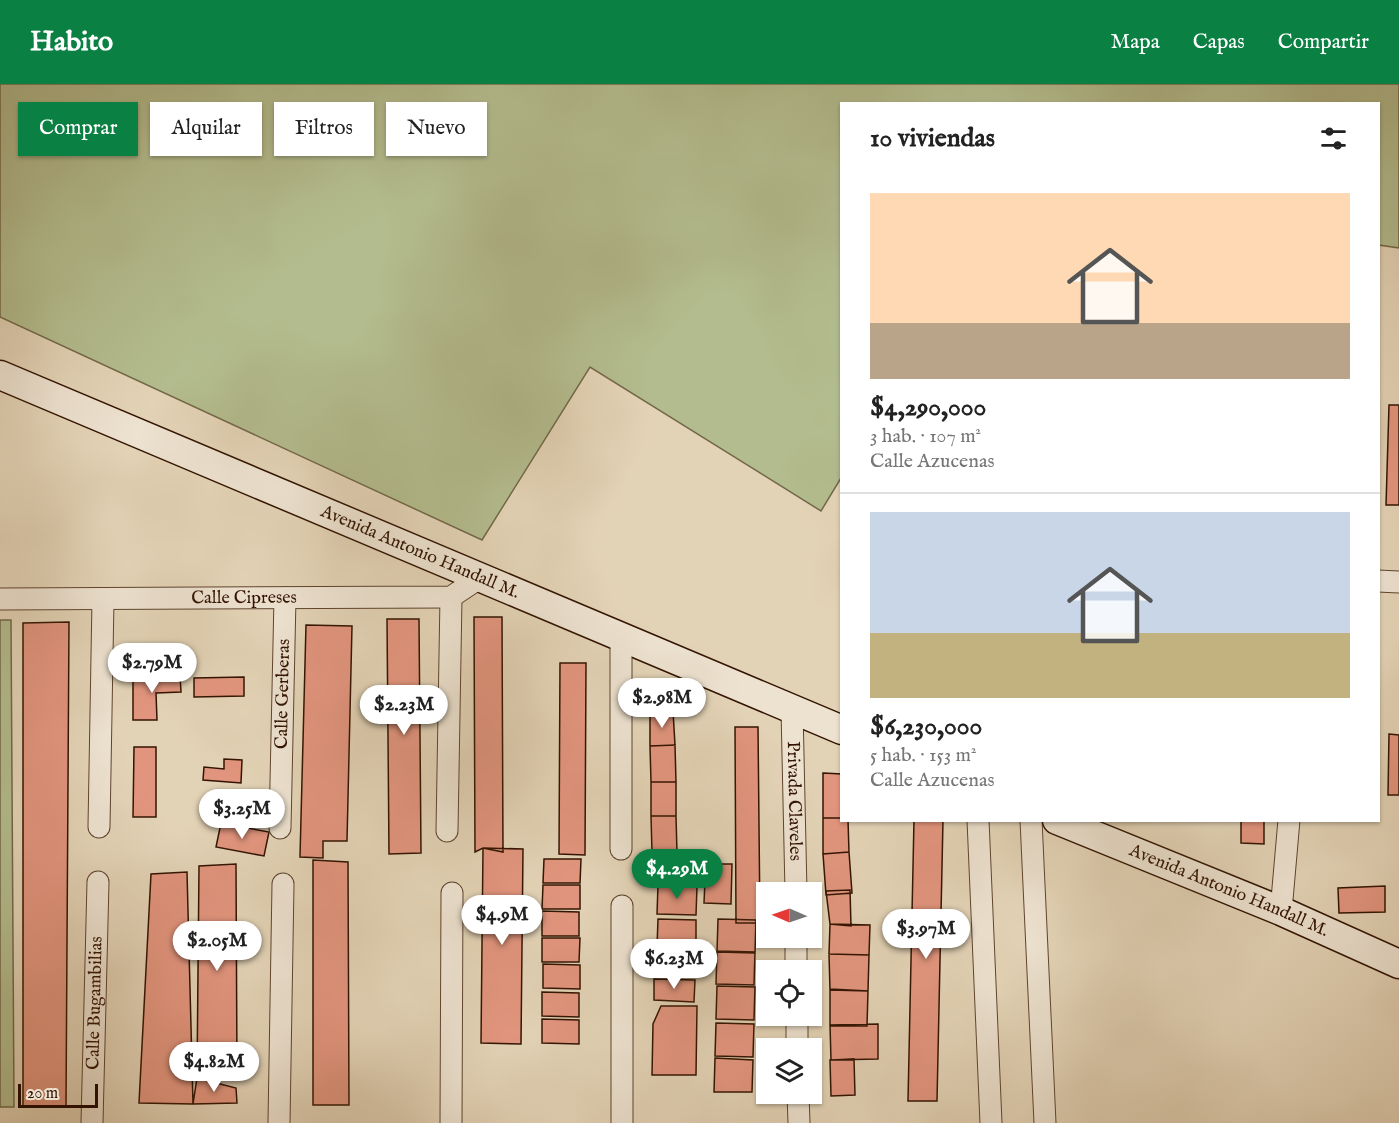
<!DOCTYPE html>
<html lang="es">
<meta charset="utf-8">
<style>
:root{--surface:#fff;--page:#f2f2f2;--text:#222;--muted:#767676;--line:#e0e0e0;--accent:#0b8043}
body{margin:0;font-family:"IM FELL English",serif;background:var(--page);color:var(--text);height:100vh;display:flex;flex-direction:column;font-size:22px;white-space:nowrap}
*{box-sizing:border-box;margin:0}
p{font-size:20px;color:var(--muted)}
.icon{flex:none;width:33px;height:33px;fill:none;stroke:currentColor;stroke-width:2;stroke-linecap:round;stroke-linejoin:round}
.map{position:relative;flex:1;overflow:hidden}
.panel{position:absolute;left:840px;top:18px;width:540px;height:720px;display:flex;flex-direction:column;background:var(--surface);border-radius:0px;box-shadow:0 2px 4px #0004}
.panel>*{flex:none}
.hud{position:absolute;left:18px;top:18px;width:570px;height:54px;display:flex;gap:12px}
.needle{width:39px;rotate:272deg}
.buttons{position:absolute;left:756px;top:798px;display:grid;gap:12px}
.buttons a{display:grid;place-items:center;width:66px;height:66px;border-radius:0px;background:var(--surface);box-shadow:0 2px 4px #0004;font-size:30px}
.scale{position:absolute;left:18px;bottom:15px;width:80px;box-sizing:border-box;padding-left:6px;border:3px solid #331402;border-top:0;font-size:16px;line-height:21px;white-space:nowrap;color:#331402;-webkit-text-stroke:4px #ede2d0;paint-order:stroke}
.price{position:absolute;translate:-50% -51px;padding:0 14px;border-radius:21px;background:#fff;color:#222;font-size:20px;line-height:39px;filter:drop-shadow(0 2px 3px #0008)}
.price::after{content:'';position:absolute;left:50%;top:36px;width:18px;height:14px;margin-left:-9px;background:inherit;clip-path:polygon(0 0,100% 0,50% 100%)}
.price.active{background:var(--accent);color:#fff}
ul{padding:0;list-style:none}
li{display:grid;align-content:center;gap:12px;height:318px;padding:0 30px}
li+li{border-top:2px solid var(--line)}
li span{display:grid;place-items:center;height:186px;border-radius:0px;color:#555}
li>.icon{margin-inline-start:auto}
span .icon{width:108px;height:108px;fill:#fffc;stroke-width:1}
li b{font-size:26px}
h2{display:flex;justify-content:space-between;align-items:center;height:72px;padding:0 30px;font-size:26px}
.chip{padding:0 21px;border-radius:0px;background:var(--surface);box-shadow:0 2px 4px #0004;font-size:21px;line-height:54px}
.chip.active{background:var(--accent);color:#fff}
header{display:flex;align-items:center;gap:36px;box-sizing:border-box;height:84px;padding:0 30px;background:var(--accent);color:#fff}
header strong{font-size:28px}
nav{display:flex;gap:33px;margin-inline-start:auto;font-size:21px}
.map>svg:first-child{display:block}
.green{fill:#b3bc8e;stroke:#736848;stroke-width:1.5}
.building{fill:#e2957e;stroke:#331402;stroke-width:1.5}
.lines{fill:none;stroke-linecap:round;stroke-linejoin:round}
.street-casing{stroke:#5f442f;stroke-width:23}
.secondary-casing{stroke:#331402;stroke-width:31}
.street{stroke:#ede2d0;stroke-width:21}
.secondary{stroke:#ede2d0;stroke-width:28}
.labels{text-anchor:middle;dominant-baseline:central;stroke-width:6;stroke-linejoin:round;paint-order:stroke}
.street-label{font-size:18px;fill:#331402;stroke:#ede2d0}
</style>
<header>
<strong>Habito</strong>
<nav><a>Mapa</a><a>Capas</a><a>Compartir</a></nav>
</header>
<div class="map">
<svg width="1399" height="1039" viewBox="0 0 1399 1039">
<rect width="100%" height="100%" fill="#e3d3b6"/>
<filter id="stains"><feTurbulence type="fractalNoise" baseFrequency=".00333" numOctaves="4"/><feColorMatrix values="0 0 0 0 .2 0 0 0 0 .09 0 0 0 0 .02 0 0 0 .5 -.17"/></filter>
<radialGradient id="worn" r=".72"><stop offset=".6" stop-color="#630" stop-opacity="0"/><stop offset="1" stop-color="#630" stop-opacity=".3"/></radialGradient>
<path class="green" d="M0,0H1399V164L1379,161L1378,20H842L841,394L821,427L590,283L482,456L0,233Z
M0,536H11L14,1023H0Z"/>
<path class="building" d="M1389,321H1399V421H1386Z
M474,533H502L503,768L483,764L475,768Z
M387,535H419L421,769L389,770Z
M69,538L66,1022L23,1023V539Z
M306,541L352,542L347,757H323V774L300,773Z
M560,579H586L585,771L559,770Z
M180,591L181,608L156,609L157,636H133V592Z
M244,593V612L194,613V594Z
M673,627L675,661L650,662V628Z
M735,643H758L760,839H736Z
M1389,650L1399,651V711H1388Z
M675,661L676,698H651L650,662Z
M134,663H156V733H133Z
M224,675L242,676L241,699L203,696L204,683L224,685Z
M823,689L842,690V734H823Z
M651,698H676V732H651Z
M651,732H676L677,769H652Z
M823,734H842V736H848L849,768L823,770Z
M914,736H943L937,1017H908Z
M1241,736H1264V760L1241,759Z
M221,739L269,748L264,772L216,763Z
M483,764L523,765L521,960L481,959Z
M849,768L852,809L826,811L823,770Z
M544,775H581L580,799H543Z
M313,776L348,778L349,1021H313Z
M236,780L237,990L197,994L199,782Z
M714,780H732L731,820L704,819L705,796H713Z
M187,788L193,1020L139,1019L151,790Z
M543,801H580V825H542Z
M658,801L697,802L696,831L657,830Z
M1385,802V828L1339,829L1338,804Z
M850,806L851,842L830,840L826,807Z
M542,827L579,828V852H542Z
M658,835L696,836V863H657Z
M718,835L756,836L755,869L717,868Z
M830,840L870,841L869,871L829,870Z
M542,854H580L579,878H542Z
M717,867L755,868L754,901L716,900Z
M657,868L696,869V891L656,890Z
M829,870L869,871L868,907L830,906Z
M543,880L580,881V905L543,904Z
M654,895L695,896L694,918L654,916Z
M717,902L755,903L754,936L716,935Z
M830,905L868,907L867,942H830Z
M542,908L579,909V933L542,932Z
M661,922H697L696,991H652L653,940Z
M542,935L579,936V960L542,959Z
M716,939L754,940L753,973L715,972Z
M878,940V975L831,976L830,941Z
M715,974L753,976L752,1008H714Z
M854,975L855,1011L831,1012L830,976Z
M197,994L236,1004L237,1019L193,1020Z"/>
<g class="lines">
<g class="street-casing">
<g id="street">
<path d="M1378,497L1399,498"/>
<path id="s1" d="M0,515L451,513L481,493"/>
<path d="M621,553V765"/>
<path id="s2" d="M792,625L796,808"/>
<path d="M978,736L991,1039"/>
<path d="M1031,736L1045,1039"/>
<path d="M99,743L103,515"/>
<path id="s3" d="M280,744L285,514"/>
<path d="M447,747L451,513"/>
<path d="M622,822V1039"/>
<path d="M1281,827L1289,736"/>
<path d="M796,858V886"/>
<path d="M797,932V964"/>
<path d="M798,1010L799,1039"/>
<path id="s4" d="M92,1039L98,798"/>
<path d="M279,1039L283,800"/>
<path d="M451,1039L452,809"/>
</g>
</g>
<g class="secondary-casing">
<g id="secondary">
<path id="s5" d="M0,291L842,646"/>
<path id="s6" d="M1057,736L1281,827L1399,880"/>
</g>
</g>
<use href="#street" class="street"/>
<use href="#secondary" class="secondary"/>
</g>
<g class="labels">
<g class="street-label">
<text stroke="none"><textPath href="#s5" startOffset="456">Avenida Antonio Handall M.</textPath></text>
<text stroke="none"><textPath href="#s1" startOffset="244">Calle Cipreses</textPath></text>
<text stroke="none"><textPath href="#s3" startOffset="134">Calle Gerberas</textPath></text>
<text stroke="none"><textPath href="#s2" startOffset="92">Privada Claveles</textPath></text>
<text stroke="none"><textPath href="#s6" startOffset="186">Avenida Antonio Handall M.</textPath></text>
<text stroke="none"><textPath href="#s4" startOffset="120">Calle Bugambilias</textPath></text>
</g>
</g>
<rect width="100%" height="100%" filter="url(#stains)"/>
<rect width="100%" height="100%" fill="url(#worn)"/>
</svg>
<div class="buttons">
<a><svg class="needle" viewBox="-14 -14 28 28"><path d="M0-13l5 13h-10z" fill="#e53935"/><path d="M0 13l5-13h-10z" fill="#767676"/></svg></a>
<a><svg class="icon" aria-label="locate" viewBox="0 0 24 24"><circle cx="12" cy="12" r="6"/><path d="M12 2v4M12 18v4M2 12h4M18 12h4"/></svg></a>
<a><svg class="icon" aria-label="layers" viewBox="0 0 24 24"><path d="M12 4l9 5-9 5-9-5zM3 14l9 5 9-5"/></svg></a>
</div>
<div class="scale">20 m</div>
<b class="price" style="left:152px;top:610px">$2.79M</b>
<b class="price" style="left:662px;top:645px">$2.98M</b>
<b class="price" style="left:404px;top:652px">$2.23M</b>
<b class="price" style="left:242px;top:756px">$3.25M</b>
<b class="price active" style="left:677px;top:816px">$4.29M</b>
<b class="price" style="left:502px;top:862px">$4.9M</b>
<b class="price" style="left:926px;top:876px">$3.97M</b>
<b class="price" style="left:217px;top:888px">$2.05M</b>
<b class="price" style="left:674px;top:906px">$6.23M</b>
<b class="price" style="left:214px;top:1009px">$4.82M</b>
<div class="hud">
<a class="chip active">Comprar</a>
<a class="chip">Alquilar</a>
<a class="chip">Filtros</a>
<a class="chip">Nuevo</a>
</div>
<section class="panel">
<h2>10 viviendas<svg class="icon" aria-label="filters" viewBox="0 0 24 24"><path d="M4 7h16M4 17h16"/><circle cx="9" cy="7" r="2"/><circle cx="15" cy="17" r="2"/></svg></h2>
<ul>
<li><span style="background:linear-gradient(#ffd9b3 70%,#b9a48a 0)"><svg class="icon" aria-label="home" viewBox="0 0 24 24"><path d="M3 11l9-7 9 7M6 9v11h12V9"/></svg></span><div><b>$4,290,000</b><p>3 hab. · 107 m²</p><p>Calle Azucenas</p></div></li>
<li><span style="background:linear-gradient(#c9d6e8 65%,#c2b280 0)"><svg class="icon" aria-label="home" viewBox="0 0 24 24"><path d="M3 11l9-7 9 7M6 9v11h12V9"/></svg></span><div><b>$6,230,000</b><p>5 hab. · 153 m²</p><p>Calle Azucenas</p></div></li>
</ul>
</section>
</div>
